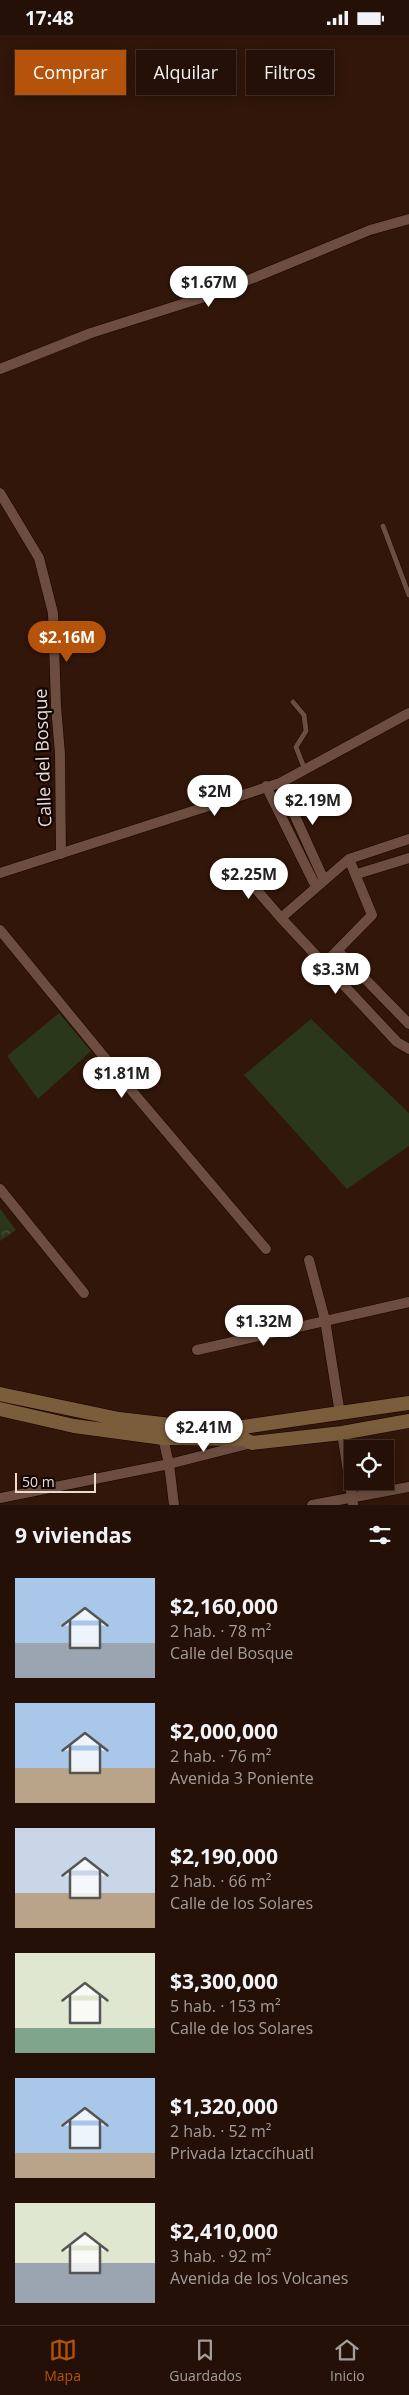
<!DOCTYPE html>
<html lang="es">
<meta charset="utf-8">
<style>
:root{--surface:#251007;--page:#311e15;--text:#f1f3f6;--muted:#a39d9b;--line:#423028;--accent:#b45309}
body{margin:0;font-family:"Open Sans",sans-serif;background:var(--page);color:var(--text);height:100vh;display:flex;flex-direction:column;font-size:19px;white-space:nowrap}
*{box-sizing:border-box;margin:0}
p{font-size:16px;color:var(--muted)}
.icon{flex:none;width:28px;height:28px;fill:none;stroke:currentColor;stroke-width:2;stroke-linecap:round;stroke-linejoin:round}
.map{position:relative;height:1470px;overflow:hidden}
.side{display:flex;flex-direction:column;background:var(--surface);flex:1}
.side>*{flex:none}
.banner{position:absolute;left:15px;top:15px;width:380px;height:45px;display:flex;gap:10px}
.tools{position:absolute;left:344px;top:1405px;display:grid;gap:10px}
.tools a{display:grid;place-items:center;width:50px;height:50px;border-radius:0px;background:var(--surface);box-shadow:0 2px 12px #0003,0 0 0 1px var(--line);font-size:25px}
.scale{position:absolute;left:15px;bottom:12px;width:81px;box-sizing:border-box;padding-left:5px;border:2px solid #eddad1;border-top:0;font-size:14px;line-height:18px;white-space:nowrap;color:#eddad1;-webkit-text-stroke:4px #100502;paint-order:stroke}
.price{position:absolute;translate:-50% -42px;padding:0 11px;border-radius:18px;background:#fff;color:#222;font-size:16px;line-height:32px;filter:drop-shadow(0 1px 2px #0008)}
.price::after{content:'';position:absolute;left:50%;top:30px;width:15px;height:11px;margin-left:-8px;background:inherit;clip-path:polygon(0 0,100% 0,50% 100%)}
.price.selected{background:var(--accent);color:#fff}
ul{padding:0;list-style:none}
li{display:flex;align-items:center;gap:15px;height:125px;padding:0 15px}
li span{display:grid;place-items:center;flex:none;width:140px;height:100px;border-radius:0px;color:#555}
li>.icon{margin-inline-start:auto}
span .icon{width:60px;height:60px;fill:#fffc;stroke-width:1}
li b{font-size:21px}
h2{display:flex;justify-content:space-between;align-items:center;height:60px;padding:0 15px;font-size:21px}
.chip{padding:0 18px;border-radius:0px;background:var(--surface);box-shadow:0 2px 12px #0003,0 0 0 1px var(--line);font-size:18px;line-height:45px}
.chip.selected{background:var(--accent);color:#fff}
.status{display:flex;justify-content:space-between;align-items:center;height:35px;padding:0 25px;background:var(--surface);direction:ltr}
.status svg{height:14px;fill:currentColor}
.menu{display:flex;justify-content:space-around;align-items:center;height:70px;border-top:1px solid var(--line);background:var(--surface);font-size:14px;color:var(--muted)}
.menu a{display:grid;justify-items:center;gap:2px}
.menu .selected{color:var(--accent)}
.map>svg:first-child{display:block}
.grass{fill:#2b371a}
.park{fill:url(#park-crowns)}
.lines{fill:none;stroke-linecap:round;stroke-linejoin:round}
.service-casing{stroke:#170200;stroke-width:6}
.minor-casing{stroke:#170200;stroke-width:11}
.secondary-casing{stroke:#170200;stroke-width:15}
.service{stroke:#6c4d3f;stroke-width:5}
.minor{stroke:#6c4d3f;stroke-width:10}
.secondary{stroke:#7a5e3b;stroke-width:14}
.labels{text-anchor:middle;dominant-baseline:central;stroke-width:4.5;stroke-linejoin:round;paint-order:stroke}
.street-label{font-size:18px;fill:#eddad1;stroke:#100502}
</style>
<div class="status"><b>17:48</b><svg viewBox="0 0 49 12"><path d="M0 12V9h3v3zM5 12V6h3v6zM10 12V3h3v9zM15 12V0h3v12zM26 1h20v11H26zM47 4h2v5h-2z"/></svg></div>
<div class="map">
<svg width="409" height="1470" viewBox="0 0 409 1470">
<defs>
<pattern id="park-crowns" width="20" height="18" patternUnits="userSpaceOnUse" patternTransform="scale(1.25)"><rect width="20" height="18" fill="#2b371a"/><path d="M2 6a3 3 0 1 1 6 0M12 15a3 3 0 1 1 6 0" fill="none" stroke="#4a533a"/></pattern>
</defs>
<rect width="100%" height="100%" fill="#311609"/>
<path class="grass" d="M59,978L91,1016L38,1064L7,1021Z
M311,984L409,1078V1111L347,1154L244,1040Z"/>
<path class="park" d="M0,1174L16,1195L0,1206Z"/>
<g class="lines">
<g class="service-casing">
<path id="service" d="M383,491L409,560
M293,667L304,680L306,696L296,712L305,735"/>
</g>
<g class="minor-casing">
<path id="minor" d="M0,334L91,298L217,258L370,195L409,184
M0,458L39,523L53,578L56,671L60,719L61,819
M280,748L324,845
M266,751L316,852
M236,831L281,883L397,1007L409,1014
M0,838L280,748L409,678
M357,839L409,823
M281,883L349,824L409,804
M0,895L137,1062L266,1214
M338,916L409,989
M324,929L372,880L349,824
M0,1154L84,1258
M309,1225L325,1285L340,1379
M197,1315L409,1267
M342,1398L353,1469
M163,1403L169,1429L174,1470
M0,1463L169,1429L252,1408
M312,1470L409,1452"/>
</g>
<g class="secondary-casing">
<path id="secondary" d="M0,1359L119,1384L171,1390L236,1393L409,1368
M0,1374L74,1391L163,1403L244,1404L252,1408L342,1398L409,1386"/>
</g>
<use href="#service" class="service"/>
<use href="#minor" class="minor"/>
<use href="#secondary" class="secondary"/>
</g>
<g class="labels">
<g class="street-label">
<text transform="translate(42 723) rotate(-92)">Calle del Bosque</text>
</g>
</g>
</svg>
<div class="tools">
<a><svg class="icon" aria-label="locate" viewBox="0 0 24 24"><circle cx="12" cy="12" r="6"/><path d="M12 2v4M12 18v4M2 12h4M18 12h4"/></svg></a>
</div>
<div class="scale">50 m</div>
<b class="price" style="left:209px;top:273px">$1.67M</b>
<b class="price selected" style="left:67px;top:628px">$2.16M</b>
<b class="price" style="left:215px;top:782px">$2M</b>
<b class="price" style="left:313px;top:791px">$2.19M</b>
<b class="price" style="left:249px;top:865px">$2.25M</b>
<b class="price" style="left:336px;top:960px">$3.3M</b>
<b class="price" style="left:122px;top:1064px">$1.81M</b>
<b class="price" style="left:264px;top:1312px">$1.32M</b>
<b class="price" style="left:204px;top:1418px">$2.41M</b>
<div class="banner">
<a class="chip selected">Comprar</a>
<a class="chip">Alquilar</a>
<a class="chip">Filtros</a>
</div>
</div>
<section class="side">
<h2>9 viviendas<svg class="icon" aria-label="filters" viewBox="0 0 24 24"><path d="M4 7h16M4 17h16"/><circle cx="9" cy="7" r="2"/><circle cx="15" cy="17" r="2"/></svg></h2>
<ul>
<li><span style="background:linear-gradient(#a9c7e8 65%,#9aa5b1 0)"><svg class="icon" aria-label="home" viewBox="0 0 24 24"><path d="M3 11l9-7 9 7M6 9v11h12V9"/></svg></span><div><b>$2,160,000</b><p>2 hab. · 78 m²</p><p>Calle del Bosque</p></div></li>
<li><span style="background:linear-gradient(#a9c7e8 65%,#b9a48a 0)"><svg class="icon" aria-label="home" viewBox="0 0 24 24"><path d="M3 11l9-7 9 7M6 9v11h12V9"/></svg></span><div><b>$2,000,000</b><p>2 hab. · 76 m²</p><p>Avenida 3 Poniente</p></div></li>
<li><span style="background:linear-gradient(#c9d6e8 65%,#b9a48a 0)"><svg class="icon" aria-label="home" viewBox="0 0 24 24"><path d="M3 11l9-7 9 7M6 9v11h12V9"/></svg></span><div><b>$2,190,000</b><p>2 hab. · 66 m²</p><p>Calle de los Solares</p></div></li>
<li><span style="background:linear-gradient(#dfe7d0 75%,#7fa58c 0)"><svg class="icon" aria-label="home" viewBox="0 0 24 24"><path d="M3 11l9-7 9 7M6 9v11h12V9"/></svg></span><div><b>$3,300,000</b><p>5 hab. · 153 m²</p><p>Calle de los Solares</p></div></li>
<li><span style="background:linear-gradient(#a9c7e8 75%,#b9a48a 0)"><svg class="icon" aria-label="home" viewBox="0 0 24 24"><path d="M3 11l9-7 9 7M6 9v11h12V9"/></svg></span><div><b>$1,320,000</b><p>2 hab. · 52 m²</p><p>Privada Iztaccíhuatl</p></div></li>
<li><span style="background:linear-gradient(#dfe7d0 60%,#9aa5b1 0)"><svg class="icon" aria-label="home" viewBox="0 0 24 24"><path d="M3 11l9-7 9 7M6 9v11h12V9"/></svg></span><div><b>$2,410,000</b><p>3 hab. · 92 m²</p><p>Avenida de los Volcanes</p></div></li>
</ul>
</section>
<nav class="menu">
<a class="selected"><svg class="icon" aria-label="map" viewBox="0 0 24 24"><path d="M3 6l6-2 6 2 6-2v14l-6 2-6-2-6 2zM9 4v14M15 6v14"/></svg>Mapa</a>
<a><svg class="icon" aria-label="saved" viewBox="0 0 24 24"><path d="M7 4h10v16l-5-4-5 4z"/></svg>Guardados</a>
<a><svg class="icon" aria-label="home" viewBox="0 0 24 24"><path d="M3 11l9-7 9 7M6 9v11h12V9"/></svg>Inicio</a>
</nav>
